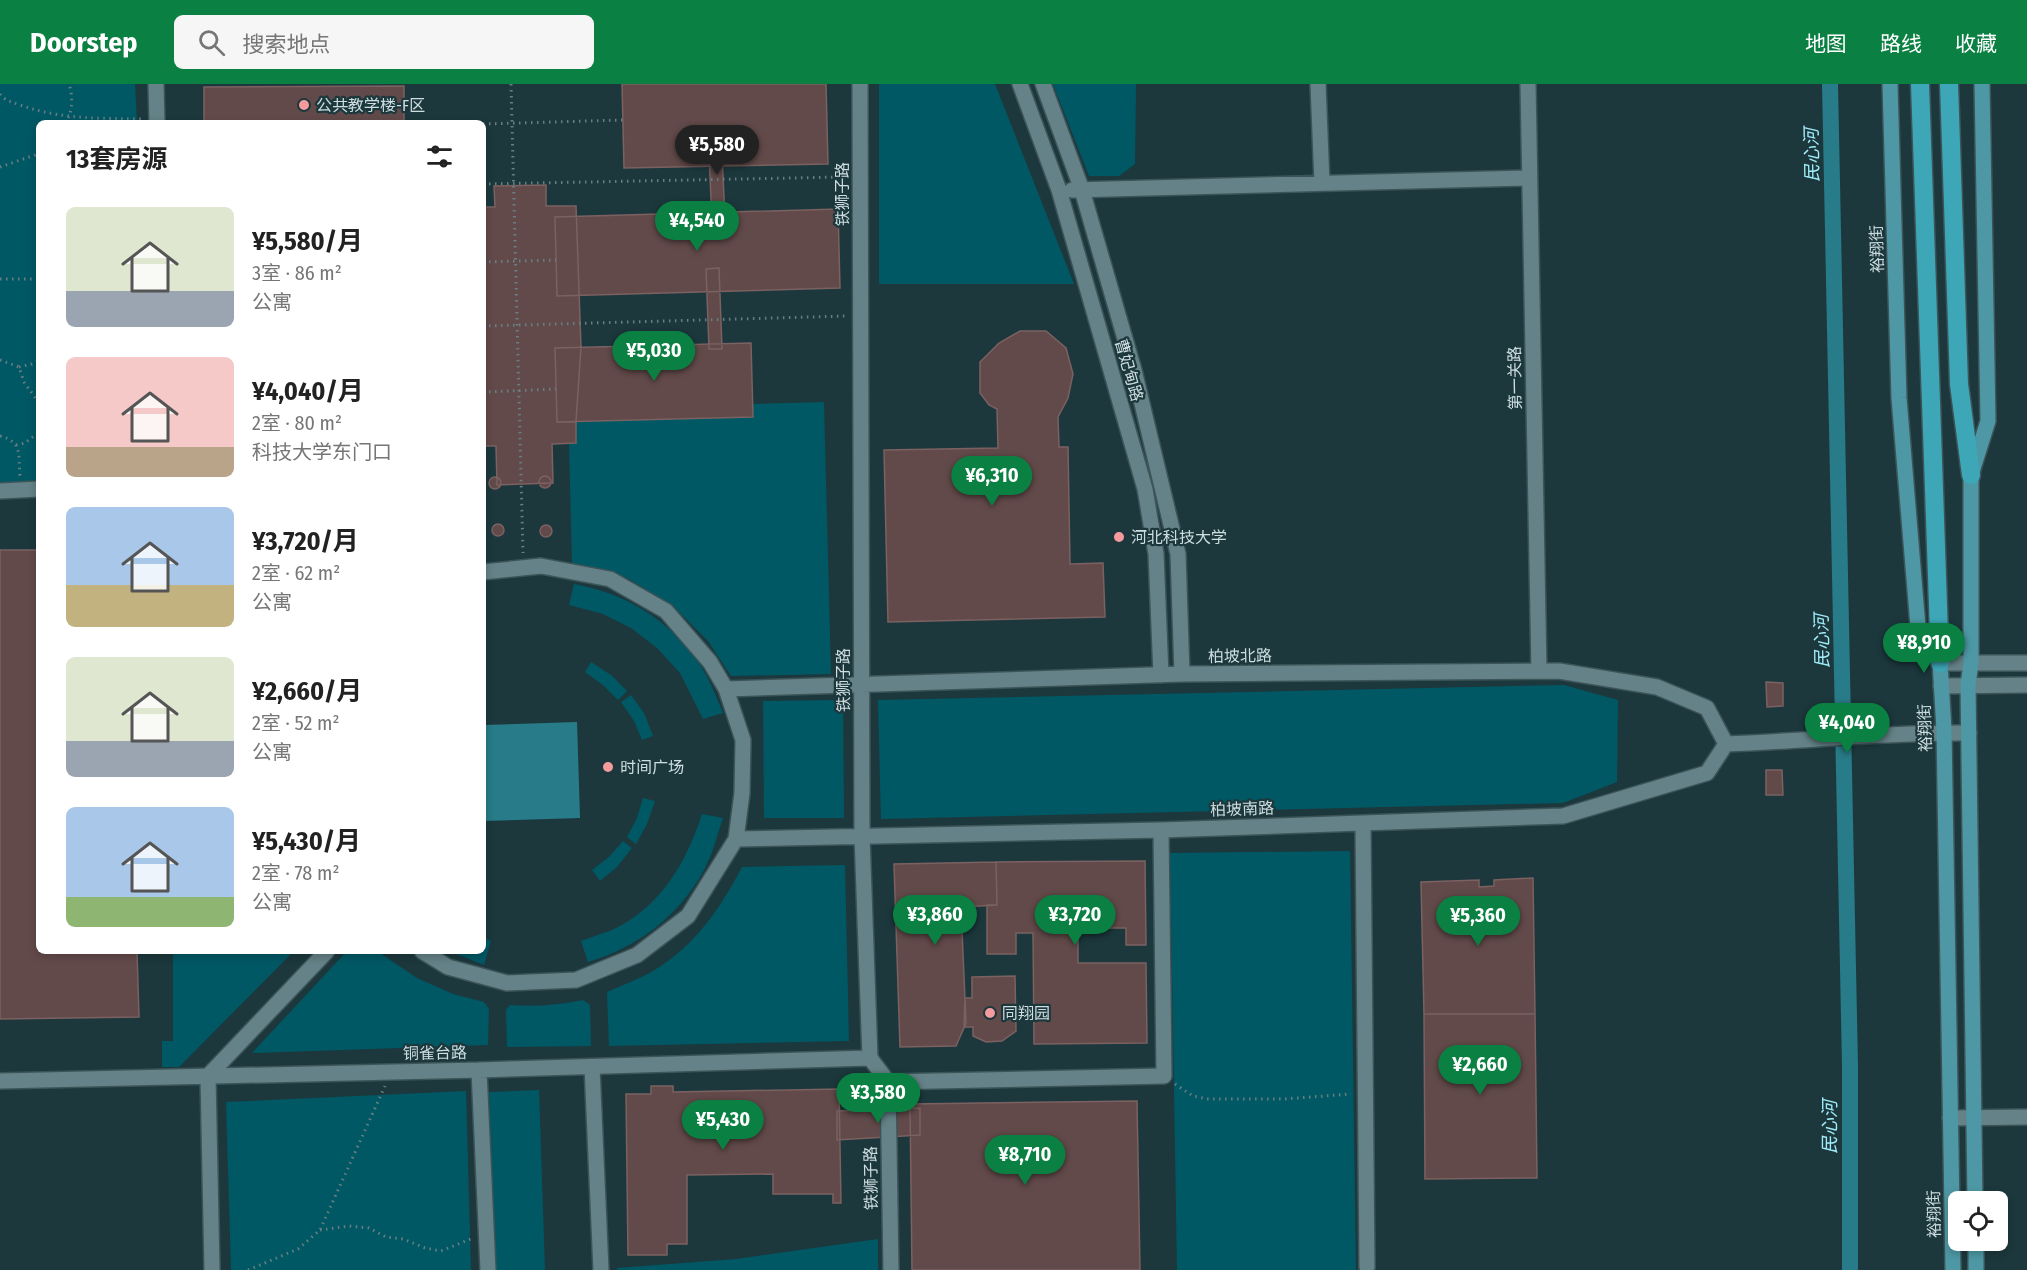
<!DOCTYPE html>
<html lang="zh">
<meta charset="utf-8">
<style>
:root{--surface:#fff;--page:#f6f6f6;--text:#222;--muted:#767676;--accent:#0b8043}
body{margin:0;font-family:"Fira Sans Condensed","Noto Sans SC",sans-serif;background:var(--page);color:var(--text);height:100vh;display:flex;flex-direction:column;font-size:22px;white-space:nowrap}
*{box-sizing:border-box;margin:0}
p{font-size:20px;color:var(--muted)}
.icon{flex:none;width:33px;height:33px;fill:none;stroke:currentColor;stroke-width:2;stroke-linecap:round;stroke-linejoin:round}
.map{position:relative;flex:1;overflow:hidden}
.side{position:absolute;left:36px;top:36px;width:450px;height:834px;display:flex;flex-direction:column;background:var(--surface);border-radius:9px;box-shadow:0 3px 9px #0003}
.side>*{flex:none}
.buttons{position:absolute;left:1948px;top:1107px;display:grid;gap:12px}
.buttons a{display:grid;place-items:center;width:60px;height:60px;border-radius:9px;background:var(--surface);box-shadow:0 3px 9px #0003;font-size:30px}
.price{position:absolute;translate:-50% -51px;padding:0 14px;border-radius:21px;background:var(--accent);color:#fff;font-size:20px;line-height:39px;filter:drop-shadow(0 2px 3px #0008)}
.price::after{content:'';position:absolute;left:50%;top:36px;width:18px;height:14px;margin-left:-9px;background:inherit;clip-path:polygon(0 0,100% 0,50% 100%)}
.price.active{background:#222;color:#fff}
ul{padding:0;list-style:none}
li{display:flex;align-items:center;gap:18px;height:150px;padding:0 30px}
li span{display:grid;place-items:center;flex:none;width:168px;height:120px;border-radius:9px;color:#555}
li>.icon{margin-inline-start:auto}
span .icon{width:72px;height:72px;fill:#fffc;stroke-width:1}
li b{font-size:26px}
h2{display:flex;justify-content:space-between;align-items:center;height:72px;padding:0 30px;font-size:26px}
header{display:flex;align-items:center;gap:36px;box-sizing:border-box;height:84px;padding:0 30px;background:var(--accent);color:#fff}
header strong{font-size:28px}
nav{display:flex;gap:33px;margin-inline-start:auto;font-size:21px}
.search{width:420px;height:54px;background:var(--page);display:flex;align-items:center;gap:15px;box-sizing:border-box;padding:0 21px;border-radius:9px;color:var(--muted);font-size:22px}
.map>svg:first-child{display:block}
.green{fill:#005864}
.water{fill:#287b88}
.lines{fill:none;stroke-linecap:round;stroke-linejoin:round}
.canal{stroke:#287b88;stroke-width:16}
.building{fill:#634a4a;stroke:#7b6161;stroke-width:1.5}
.minor-casing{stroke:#3c5458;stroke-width:18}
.major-casing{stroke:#3c5458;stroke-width:18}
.highway-casing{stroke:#3c5458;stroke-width:21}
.path{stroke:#687e83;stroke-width:3;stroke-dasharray:1.5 4.5;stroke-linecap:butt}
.minor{stroke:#648287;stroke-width:15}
.major{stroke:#4d98a4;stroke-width:15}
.highway{stroke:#3da7b7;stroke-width:18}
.poi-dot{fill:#f59b9e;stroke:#1c383d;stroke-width:2}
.labels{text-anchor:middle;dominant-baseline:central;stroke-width:4.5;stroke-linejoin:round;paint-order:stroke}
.poi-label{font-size:16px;fill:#cddde0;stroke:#1c383d;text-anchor:start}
.street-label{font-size:16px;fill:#cddde0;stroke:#1c383d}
.water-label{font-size:18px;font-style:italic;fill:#a0edfa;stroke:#1c383d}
</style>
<header>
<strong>Doorstep</strong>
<div class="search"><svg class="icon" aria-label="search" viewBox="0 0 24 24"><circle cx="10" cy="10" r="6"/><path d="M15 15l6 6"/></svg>搜索地点</div>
<nav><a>地图</a><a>路线</a><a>收藏</a></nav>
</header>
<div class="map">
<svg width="2027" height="1186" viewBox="0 0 2027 1186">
<rect width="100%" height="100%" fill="#1c383d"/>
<path class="green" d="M0,0H135L137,39H39V401H0Z
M879,0H995L1074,200H879Z
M1053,0H1136L1135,80L1119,92H1089Z
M824,318L831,590L731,592L708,557L673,522L627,494L572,479L569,359L576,358V337L753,320Z
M574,500C625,509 670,536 699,579C709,594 716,612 723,629L703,635L680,589L657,564L631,544L603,530L569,521Z
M591,578L611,591L627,607L618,616L604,602L585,588Z
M1564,601L1618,616L1617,698L1563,719L881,735L878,616Z
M631,611L644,629L653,652L642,656L634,637L621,618Z
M843,616L844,734H764L763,617Z
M643,714L655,717L647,740L636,760L627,753L637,734Z
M702,730L723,734C717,751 713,770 704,786C679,832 638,863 588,878L581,857C591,853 602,850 612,846C661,823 686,779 702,730Z
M623,757L632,764L617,783L600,797L592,786L609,773Z
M1350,767L1356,1186H1177L1170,769Z
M845,781L849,957L609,962L607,908C622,901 639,895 653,887C694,863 720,825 742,783Z
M483,853L491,857L484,881L449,867H483Z
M159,867H294L179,983H162V957H173V870H159Z
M347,867H377L417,894L453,910L484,918L489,925L488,961L252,969Z
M583,916L590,921L591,962L507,963L506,926L510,921C535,923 558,921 583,916Z
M539,1006L545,1186H495L489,1008Z
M466,1007L471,1186H231L226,1018Z
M878,1155V1186H617V1184L736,1175Z"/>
<path class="water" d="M577,638L580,734L483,737V641Z"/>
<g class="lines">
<path class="canal" d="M1830,0L1850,982V1186"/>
</g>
<path class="building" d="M622,0H826L828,80L624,84Z
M404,2V39H204V3Z
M721,49L725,135H712L708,50Z
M546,101V122H576L581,263L576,337V359L552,360L553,399L497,401L496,362H483V123H495L494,102Z
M838,125L840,204L557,212L555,133Z
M719,184L722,265H709L706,185Z
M1020,247H1046L1066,264L1073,290L1068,314L1058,333L1059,363H1068L1070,480L1103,479L1105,533L888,538L884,366L998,364L997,325L989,321L980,309V278L999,259Z
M751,259L753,333L557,338L555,264Z
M539 398a6 6 0 1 1 12 0a6 6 0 1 1-12 0Z
M489 399a6 6 0 1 1 12 0a6 6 0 1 1-12 0Z
M492 446a6 6 0 1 1 12 0a6 6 0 1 1-12 0Z
M540 447a6 6 0 1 1 12 0a6 6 0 1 1-12 0Z
M0,466H39V867H137L139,933L0,935Z
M1766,598L1783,599V622L1767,623Z
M1766,686H1782L1783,711H1766Z
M1145,777L1146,861H1126V844H1078V879H1146L1147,959L1034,960L1033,849H1016V870H987V821H997L996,778Z
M996,778L997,821L961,823L966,939L956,962L900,963L894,780Z
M1533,794L1535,930H1424L1421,798L1479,796V803L1494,802V796Z
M1015,892L1016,947L1002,957L986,958L973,952V943H964L965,914H972V893Z
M1424,930H1535L1537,1094L1425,1095Z
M651,1002H673V1008L839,1005L841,1119H833V1110H773V1090L687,1091V1160H667V1171H628L626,1010H651Z
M1137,1017L1140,1186H912L910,1020Z
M920,1024V1051L837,1056V1027Z"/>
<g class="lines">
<g class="minor-casing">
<path id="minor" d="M156,0L157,39
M860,0L862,752L870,974L888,998L891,1186
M1020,0L1059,106L1145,405L1156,470L1161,591
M1043,0L1082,106L1134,286L1178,470L1182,590
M1318,0L1322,99
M1528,0L1539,587
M1072,106L1528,94
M0,407L39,405
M1940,579H2027
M1941,602L2027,601
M726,605L1182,590L1559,587L1657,603L1707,624L1726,660
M1726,660C1807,657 1888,648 1969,649
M1363,739L1367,1183
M736,755L1161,746L1563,732L1707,689L1726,660
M422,867L448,883L507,899L576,896L637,871L688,832L736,755L742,709L743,656L726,605L710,578L666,527L610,495L541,482L483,488
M592,983L601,1186
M479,986L488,1186
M0,997L479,986L870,974
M888,998L1164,992L1161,746
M1950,1034L2027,1033
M212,1186L208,992L327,867"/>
</g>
<g class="major-casing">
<path id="major" d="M1890,0L1899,314L1918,543L1940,579L1944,646L1953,1186
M1975,1118L1968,601L1971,579V391L1988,337L1982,0
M1976,1156V1186"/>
</g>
<g class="highway-casing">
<path id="highway" d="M1920,0L1940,579
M1949,0L1959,300L1971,391"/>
</g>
<path class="path" d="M511,0L523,469
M0,10C5,17 12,18 20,21C63,36 99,34 143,35
M65,39C73,29 73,12 69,0
M483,40L623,36
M0,83L35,71L39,67
M483,100L844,93
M483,178L556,176
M0,195H39
M483,242L847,232
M0,276L19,283L24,298L39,319
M19,283L32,280L39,276
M483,308L556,305
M0,352C23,358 18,371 20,392
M16,361L25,359L39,348
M1175,1000L1193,1012L1207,1015H1284L1351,1010
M320,1146L349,1142L369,1144L386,1153L403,1155L425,1164L441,1167L473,1154
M248,1186L298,1165L320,1146L385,1002"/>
<use href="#minor" class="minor"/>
<use href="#major" class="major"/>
<use href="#highway" class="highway"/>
</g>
<g class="poi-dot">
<circle cx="304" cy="21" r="6"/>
<circle cx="1119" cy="453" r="6"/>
<circle cx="608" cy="683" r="6"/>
<circle cx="990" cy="929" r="6"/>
</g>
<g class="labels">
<g class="poi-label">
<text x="316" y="21">公共教学楼-F区</text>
<text x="1131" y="453">河北科技大学</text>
<text x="620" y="683">时间广场</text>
<text x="1002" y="929">同翔园</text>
</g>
<g class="street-label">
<text transform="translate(842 110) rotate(-90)">铁狮子路</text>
<text transform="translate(1877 165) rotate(-92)">裕翔街</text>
<text transform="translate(1129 286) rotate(74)">曹妃甸路</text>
<text transform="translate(1515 294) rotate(-91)">第一关路</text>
<text transform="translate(1240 572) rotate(-1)">柏坡北路</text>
<text transform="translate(843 596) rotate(-90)">铁狮子路</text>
<text transform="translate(1925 644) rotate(-92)">裕翔街</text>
<text transform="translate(1242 725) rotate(-2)">柏坡南路</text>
<text transform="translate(435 969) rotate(-1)">铜雀台路</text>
<text transform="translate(871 1094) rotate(-91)">铁狮子路</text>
<text transform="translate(1934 1130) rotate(-91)">裕翔街</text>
</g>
<g class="water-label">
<text transform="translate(1812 71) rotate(-91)">民心河</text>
<text transform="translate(1822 557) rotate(-91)">民心河</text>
<text transform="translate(1830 1043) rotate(-90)">民心河</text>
</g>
</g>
</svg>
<div class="buttons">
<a><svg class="icon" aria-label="locate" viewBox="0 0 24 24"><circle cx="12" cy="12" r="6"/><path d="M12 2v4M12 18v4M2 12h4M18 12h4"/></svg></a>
</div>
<b class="price active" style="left:717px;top:92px">¥5,580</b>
<b class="price" style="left:697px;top:168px">¥4,540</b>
<b class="price" style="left:654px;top:298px">¥5,030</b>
<b class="price" style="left:992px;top:423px">¥6,310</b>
<b class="price" style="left:1924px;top:590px">¥8,910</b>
<b class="price" style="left:1847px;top:670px">¥4,040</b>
<b class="price" style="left:935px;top:862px">¥3,860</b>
<b class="price" style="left:1075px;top:862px">¥3,720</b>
<b class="price" style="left:1478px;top:863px">¥5,360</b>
<b class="price" style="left:1480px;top:1012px">¥2,660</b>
<b class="price" style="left:878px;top:1040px">¥3,580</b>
<b class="price" style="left:723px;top:1067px">¥5,430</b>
<b class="price" style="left:1025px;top:1102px">¥8,710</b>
<section class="side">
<h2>13套房源<svg class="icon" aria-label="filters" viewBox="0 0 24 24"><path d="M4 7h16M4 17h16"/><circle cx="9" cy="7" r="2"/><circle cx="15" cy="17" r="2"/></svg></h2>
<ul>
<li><span style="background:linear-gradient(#dfe7d0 70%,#9aa5b1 0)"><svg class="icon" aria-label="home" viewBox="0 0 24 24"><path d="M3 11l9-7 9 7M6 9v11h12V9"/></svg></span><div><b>¥5,580/月</b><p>3室 · 86 m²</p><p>公寓</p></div></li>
<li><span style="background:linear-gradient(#f6c9c9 75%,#b9a48a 0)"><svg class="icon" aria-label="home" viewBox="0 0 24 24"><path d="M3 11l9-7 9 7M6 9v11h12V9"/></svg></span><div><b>¥4,040/月</b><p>2室 · 80 m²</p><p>科技大学东门口</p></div></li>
<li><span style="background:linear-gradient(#a9c7e8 65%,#c2b280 0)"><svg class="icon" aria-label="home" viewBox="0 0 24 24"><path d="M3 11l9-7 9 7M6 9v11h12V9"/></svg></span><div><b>¥3,720/月</b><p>2室 · 62 m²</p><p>公寓</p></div></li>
<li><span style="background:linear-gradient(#dfe7d0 70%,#9aa5b1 0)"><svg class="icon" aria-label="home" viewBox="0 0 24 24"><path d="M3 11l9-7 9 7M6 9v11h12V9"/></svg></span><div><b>¥2,660/月</b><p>2室 · 52 m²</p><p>公寓</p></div></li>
<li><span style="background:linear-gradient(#a9c7e8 75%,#8fb573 0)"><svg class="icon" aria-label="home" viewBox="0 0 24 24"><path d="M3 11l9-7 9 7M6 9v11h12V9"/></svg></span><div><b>¥5,430/月</b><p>2室 · 78 m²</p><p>公寓</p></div></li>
</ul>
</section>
</div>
